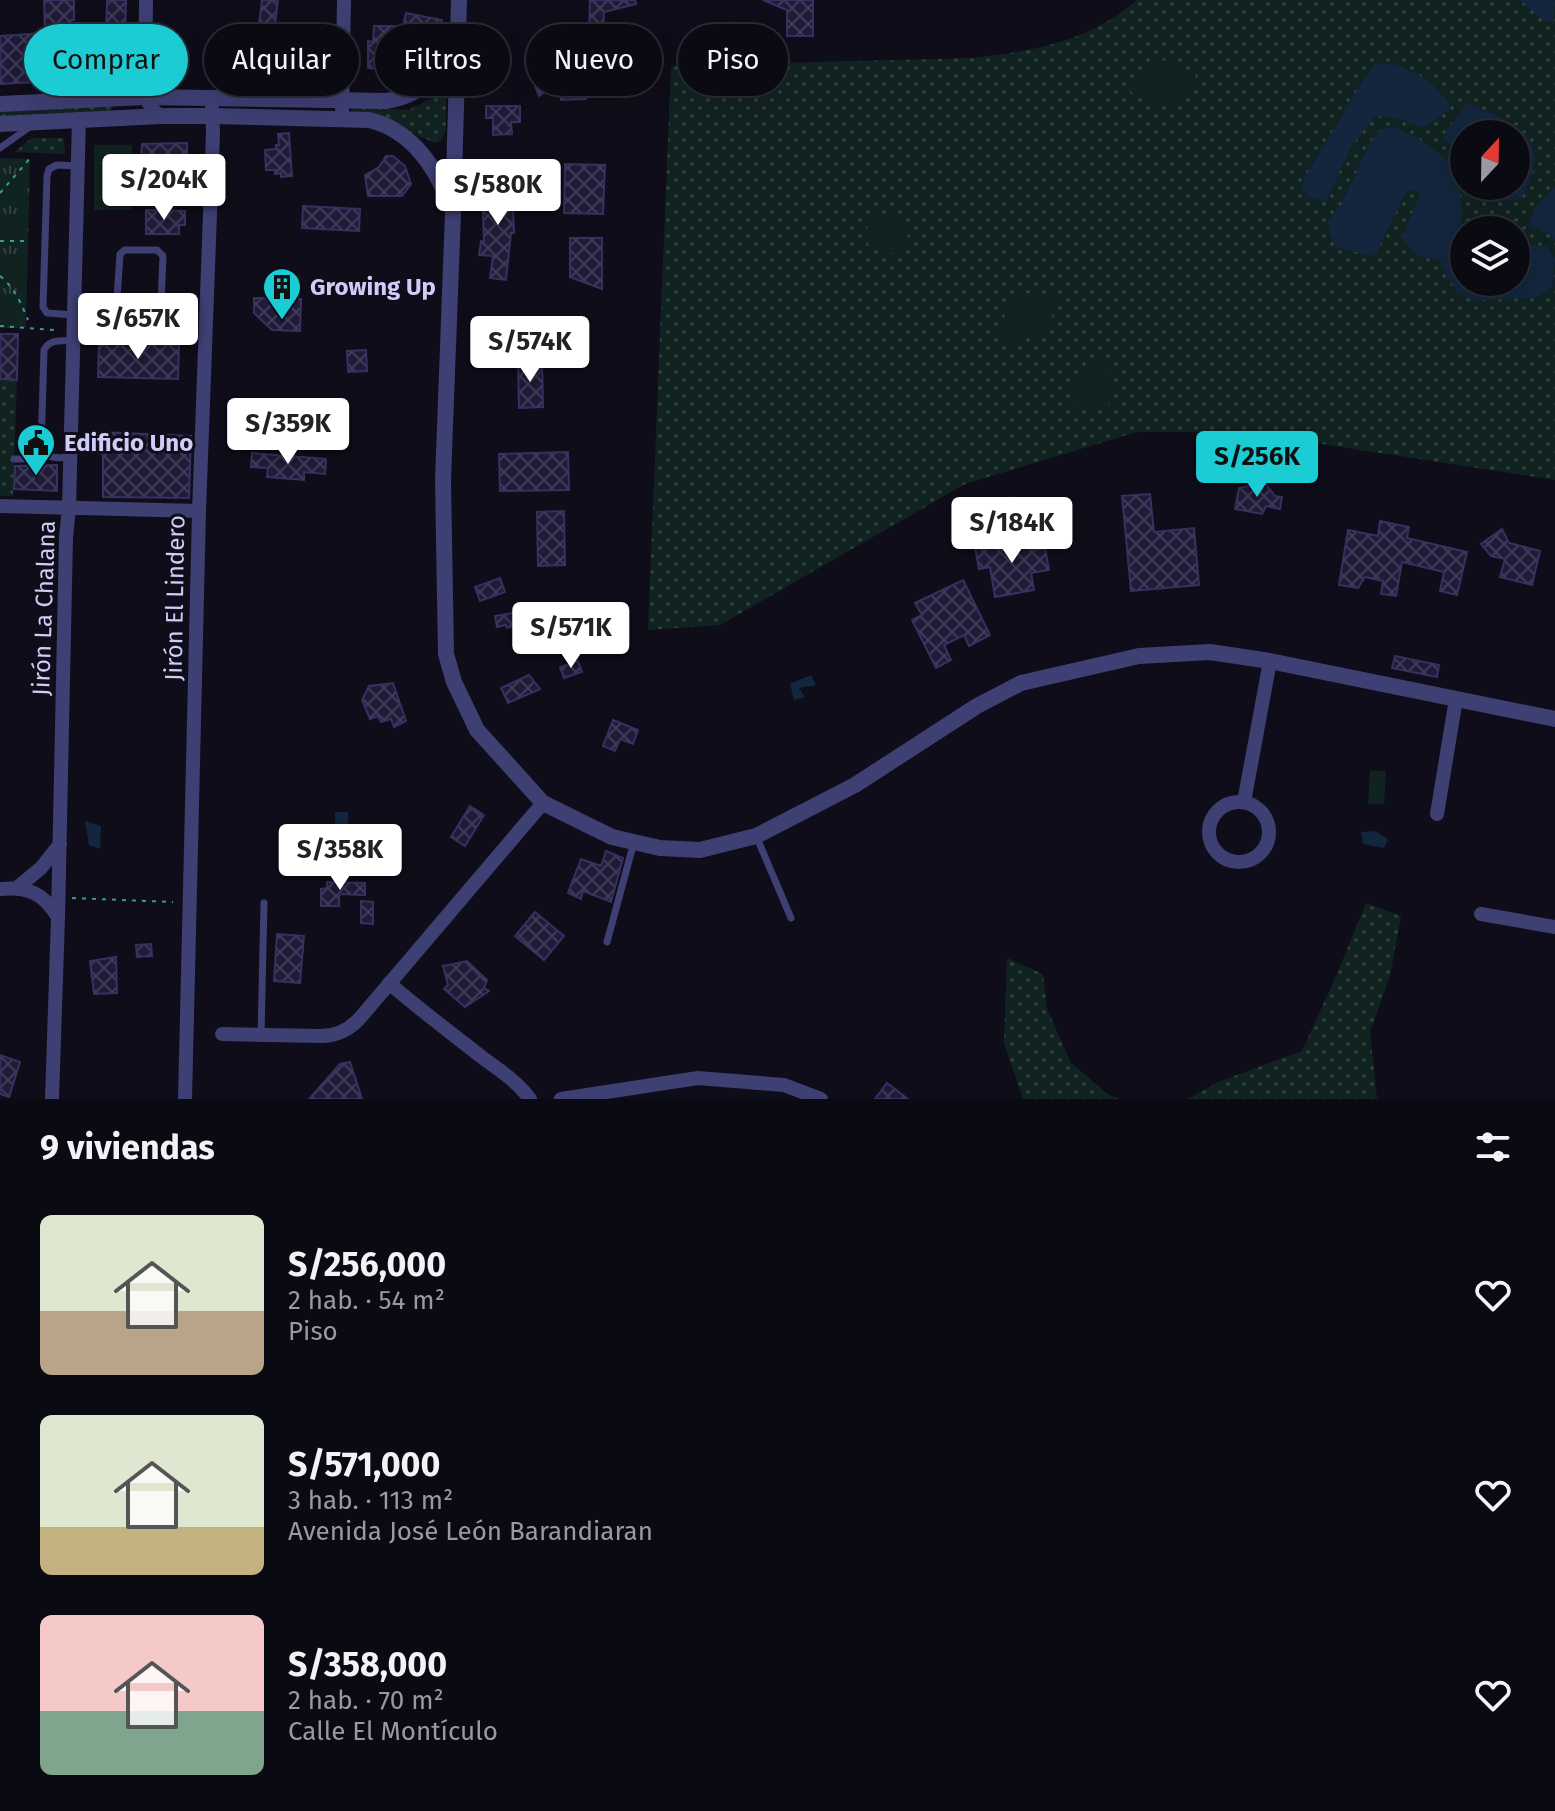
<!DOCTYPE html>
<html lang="es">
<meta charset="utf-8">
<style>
:root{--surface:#0a0a13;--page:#181821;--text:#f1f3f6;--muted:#999aa0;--line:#2a2b33;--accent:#1cccd4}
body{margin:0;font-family:"Fira Sans",sans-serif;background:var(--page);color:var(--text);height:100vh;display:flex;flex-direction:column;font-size:30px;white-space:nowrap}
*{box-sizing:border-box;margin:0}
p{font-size:26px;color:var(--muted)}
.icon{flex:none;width:44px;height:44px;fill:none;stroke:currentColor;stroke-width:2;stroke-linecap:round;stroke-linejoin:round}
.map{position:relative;height:1099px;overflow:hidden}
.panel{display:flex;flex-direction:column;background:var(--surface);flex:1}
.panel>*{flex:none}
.top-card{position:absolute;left:24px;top:24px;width:800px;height:72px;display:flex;gap:16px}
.needle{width:52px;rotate:22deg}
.buttons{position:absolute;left:1450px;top:120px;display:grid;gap:16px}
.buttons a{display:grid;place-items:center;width:80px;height:80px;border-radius:50%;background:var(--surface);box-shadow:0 8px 32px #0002,0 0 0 2px var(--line);font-size:40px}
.price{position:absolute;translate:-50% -68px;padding:0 18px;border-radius:8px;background:#fff;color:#222;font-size:26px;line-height:52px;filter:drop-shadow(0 2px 4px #0008)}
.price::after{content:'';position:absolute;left:50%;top:48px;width:24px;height:18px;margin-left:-12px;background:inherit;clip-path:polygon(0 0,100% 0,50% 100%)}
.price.on{background:var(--accent);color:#111}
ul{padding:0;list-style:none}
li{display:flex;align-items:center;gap:24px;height:200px;padding:0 40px}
li span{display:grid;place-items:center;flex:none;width:224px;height:160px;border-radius:12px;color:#555}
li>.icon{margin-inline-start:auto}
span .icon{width:96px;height:96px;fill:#fffc;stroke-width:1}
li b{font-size:34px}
h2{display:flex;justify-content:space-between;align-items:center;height:96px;padding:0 40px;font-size:34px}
.tag{padding:0 28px;border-radius:36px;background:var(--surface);box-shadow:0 8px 32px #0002,0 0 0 2px var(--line);font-size:28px;line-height:72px}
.tag.on{background:var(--accent);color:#111}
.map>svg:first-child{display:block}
.grass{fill:url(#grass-dots);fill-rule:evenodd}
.park{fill:url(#park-tufts)}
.garden{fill:#112321}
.water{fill:#13263d}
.building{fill:url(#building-cross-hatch);stroke:#373061;stroke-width:2}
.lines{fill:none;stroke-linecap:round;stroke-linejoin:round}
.path{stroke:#3b9d92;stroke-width:2;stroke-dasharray:4 6;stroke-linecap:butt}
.service{stroke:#3e3f73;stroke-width:7}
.minor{stroke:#3e3f73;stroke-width:14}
.tertiary{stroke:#3e3f73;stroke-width:16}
.labels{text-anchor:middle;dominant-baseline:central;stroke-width:6;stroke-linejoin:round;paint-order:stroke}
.poi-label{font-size:24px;font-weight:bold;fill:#cfccf8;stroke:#0e0d19;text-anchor:start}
.street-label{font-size:24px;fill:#cfccf8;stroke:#0e0d19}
</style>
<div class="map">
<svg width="1555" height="1099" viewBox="0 0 1555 1099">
<defs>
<pattern id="grass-dots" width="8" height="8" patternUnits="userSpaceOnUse" patternTransform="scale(2)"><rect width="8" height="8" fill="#112321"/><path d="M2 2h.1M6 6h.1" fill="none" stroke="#334242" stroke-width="1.8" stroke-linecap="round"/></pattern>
<pattern id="park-tufts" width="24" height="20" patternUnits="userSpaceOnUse" patternTransform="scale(2)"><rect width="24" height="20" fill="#112321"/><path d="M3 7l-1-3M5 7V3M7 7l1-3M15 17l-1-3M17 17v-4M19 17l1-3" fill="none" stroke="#334242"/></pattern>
<pattern id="building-cross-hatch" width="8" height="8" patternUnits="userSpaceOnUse" patternTransform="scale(2)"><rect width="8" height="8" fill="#1f1b38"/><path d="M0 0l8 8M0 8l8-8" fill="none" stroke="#3e3b56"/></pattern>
</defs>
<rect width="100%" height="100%" fill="#0e0d19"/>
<path class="grass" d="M1137,0H1555V480L1244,432H1137L965,484L720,625L648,630L671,66L973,58C1037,50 1086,43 1137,0ZM1464,134H1516V186H1464ZM1464,230H1516V282H1464Z
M440,97L446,98V130L441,140L435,143L404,129L352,115L351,107L408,110L432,98Z
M113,106L111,111L0,118V111Z
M32,138H64L65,154L14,152Z
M0,379L17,380L13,496H0Z
M1366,903L1401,916L1390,976L1370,1032L1377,1099H1188L1218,1082L1302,1051L1337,974Z
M1007,958L1043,974L1047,1009L1071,1063L1109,1095L1119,1099H1023L1004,1043Z"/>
<path class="park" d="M0,158L30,159L26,328H0Z"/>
<path class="garden" d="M1150,60L1171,61L1196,75L1188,92L1177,108C1157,106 1144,105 1130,90L1137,76Z
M94,145H132V210H94Z
M878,214L901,218L908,230L907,246L897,254L881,251L868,244L866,230Z
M1039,292L1056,297C1052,332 1041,334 1011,343L995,332L1018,294Z
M1089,360L1106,363L1112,378L1114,395L1107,408L1093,412L1075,406C1070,382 1074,378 1089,360Z
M1370,770L1386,771L1384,804H1368Z"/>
<path class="water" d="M1520,0H1555L1554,23L1543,20Z
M729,21L745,25L741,43L725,40Z
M1392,63C1420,74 1434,81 1451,107L1435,121L1422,128L1398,118L1375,116L1351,147L1326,202L1310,197L1301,189L1304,179L1362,82L1375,64Z
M1467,103C1517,123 1555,137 1522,197C1502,204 1493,202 1477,186H1516V134H1464V154L1462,150L1444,141V134Z
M1392,126C1418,137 1448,153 1458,181C1463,196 1461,216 1461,231L1464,234V282H1516V245L1547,246L1555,259L1552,288L1538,297L1474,301L1457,292L1438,260L1417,256L1402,238L1420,193L1412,189L1405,194L1375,256L1337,248L1330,235L1328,222L1342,203L1370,143L1379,131Z
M1555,187V240L1552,236L1529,226C1530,209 1543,199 1555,187Z
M1011,496L1029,500L1033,524L1015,526Z
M811,675L816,685L799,688L805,697L794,700L790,684Z
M335,812H348L349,842H335Z
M85,821L101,826L100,849L89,845Z
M1375,831L1388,839L1384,848L1363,844L1361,832Z"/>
<path class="building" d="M44,0H74V20H71V80L0,84V36L45,33Z
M107,0H126L124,74L105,73Z
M262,0H278L274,33L298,34L297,44L255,43V33H258Z
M590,0H635L636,4L604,12L603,32L589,31Z
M763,0H813V36H787V10Z
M406,13L442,20L438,39L427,37L426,44L397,39V76H385L383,69L368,68V41L373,42L374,26H403Z
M585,59L586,99L561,100L560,81L539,96L535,86L546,77L545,61Z
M486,106H520V122H511L512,134L493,135V118H486Z
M289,133L292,176L281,177V173L275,174V170H266L265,150L276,149V145H279L278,134Z
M187,143V158H179L178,180H182L183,190L150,191V179L155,178L154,158H141L142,144Z
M386,156H393L405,166L411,184L402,196H368L365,175L379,167Z
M565,164L605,165L603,214L564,213Z
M512,184L514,233H511L506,280L490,278L493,256L479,255L481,241H484L482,185Z
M303,206L360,209L359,231L302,228Z
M146,210L185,211V225H179V234H146Z
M570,238H602V289L570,277Z
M254,298L301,299L300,331L272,330L254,313Z
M0,334H18L17,380L0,379Z
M99,342L179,345L178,379L98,377Z
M366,350L367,371L348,372L347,351Z
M518,361H542L543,407L519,408Z
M99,432L191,436L189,498L103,497V454L98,453Z
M568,452L569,490L500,491L499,454Z
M252,453L326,459L325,474L304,472V480L267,477L268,468L251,467Z
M57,465V491L14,489L15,466Z
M1265,483L1275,496L1282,497L1280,509L1266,506L1262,514L1235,509L1239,488Z
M1150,494L1154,532L1194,528L1199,585L1131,591L1122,496Z
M564,511L565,565L538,566L537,512Z
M1380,521L1409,527L1407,538L1467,552L1457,595L1440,591L1444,572L1402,562L1396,596L1381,594L1383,581L1365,577L1358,588L1339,585L1348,530L1378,536Z
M1502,529L1509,543L1540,551L1532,585L1500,577L1505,559L1491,556L1481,544Z
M1032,537L1034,550L1045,548L1049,570L1031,573L1034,590L995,597L990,567L979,569L975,547Z
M500,578L505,592L480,601L475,587Z
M963,580L990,635L969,646L964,635L944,645L951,660L936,668L912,620L922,615L915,603Z
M518,612L521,626L507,628L506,625L497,627L495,616Z
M1395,656L1439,665L1437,677L1392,668Z
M578,661L582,672L564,678L560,667Z
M529,675L540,689L508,703L501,688Z
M393,683L406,721L394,727L391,719L381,722L378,716L370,719L362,700L369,686Z
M613,720L638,730L633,744L620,739L615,751L603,746Z
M470,806L484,815L465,846L451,837Z
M606,851L623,858L611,902L583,891L581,899L568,893L581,859L601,866Z
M327,882L365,883V895L339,894V906H321V889L327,888Z
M361,901L373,902V924L361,923Z
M535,912L564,936L544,960L515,936Z
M277,934L304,936L300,983L274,981Z
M151,944L152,956L137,957L136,945Z
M116,957L117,993L94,994L90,961Z
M467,961L487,980L484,988L489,991L465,1007L444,989L448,985L443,966Z
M0,1055L20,1062L9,1097L0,1094Z
M350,1062L362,1099H309L340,1064Z
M887,1083L908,1099H875Z"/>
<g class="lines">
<path class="path" d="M0,193L32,156
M0,241H30
M0,276C14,287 21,303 28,320
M0,326L54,330
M72,898L173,902"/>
<path class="service" d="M0,148L31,126
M125,250H157L163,256L161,304C150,310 127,308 117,299L120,254Z
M75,297L117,299
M74,315L47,313L43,307L47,176L49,169L57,165L78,166
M70,458C59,457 48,460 41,449L44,350C50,338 62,341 74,341
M14,459H39L45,455
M757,838L791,918
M607,942L634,842
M261,1035L264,903"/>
<path class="minor" d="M146,0L145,97L153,110L161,116
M342,111L344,0
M0,506L199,511
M1209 832a30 30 0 1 1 60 0a30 30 0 1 1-60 0Z
M1244,802L1270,661
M1437,814L1456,699
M18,887L41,868L60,844
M0,889C28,886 43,893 58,917
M1481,914L1555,927
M389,983C419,1009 451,1033 483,1058C499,1070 518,1082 530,1099
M222,1034L321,1036C337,1036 349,1030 360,1018L543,803
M52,1099L58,917L66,537L69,508L79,119
M185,1099L199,511L213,133L212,106
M561,1099L698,1078L784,1085L821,1099"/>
<path class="tertiary" d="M459,0L453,213L443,480L446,654L454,682L477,730L543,803L612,837L660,848L700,850L756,836L855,785L977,706L1021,683L1139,656L1210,652L1270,661L1555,719
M0,104L145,97L386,101C426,95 440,71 457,37
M0,124L161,116H212L369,120C412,130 436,167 451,207"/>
</g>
<defs>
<g id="building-pin" transform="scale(2)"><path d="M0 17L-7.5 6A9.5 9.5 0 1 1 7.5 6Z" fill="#1cccd4" stroke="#0e0d19"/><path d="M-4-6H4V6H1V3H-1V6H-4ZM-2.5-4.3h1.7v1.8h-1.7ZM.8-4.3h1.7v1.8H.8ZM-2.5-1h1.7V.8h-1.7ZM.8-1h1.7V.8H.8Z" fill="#111"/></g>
<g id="civic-pin" transform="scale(2)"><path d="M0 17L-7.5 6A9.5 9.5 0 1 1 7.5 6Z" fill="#1cccd4" stroke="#0e0d19"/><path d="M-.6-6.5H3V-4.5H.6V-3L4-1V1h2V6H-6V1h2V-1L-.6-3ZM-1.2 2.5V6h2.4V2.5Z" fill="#111"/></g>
</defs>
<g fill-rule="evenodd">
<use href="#building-pin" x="282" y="287"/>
<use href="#civic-pin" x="36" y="443"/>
</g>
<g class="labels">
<g class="poi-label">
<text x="310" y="287">Growing Up</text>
<text x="64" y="443">Edificio Uno</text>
</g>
<g class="street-label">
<text transform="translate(175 598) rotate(-89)">Jirón El Lindero</text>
<text transform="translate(44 608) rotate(-88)">Jirón La Chalana</text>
</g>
</g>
</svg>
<div class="buttons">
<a><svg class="needle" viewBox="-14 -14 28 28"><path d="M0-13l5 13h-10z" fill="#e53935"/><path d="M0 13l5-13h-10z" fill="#999aa0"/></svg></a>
<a><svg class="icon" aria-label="layers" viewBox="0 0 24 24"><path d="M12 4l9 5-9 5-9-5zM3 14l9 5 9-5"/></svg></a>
</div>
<b class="price" style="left:164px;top:222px">S/204K</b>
<b class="price" style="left:498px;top:227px">S/580K</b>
<b class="price" style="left:138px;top:361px">S/657K</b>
<b class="price" style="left:530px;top:384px">S/574K</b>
<b class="price" style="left:288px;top:466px">S/359K</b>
<b class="price on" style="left:1257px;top:499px">S/256K</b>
<b class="price" style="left:1012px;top:565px">S/184K</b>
<b class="price" style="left:571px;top:670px">S/571K</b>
<b class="price" style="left:340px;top:892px">S/358K</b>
<div class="top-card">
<a class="tag on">Comprar</a>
<a class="tag">Alquilar</a>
<a class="tag">Filtros</a>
<a class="tag">Nuevo</a>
<a class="tag">Piso</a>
</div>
</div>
<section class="panel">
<h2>9 viviendas<svg class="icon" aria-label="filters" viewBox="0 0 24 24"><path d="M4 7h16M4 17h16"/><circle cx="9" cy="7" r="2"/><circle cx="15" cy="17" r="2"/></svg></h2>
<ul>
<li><span style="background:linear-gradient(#dfe7d0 60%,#b9a48a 0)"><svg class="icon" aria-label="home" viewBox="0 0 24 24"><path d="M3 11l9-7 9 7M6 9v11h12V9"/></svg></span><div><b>S/256,000</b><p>2 hab. · 54 m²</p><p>Piso</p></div><svg class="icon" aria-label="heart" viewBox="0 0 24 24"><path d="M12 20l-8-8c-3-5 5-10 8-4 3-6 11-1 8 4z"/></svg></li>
<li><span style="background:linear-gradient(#dfe7d0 70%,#c2b280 0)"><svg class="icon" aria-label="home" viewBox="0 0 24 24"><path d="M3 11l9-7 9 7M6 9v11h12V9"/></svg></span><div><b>S/571,000</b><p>3 hab. · 113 m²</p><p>Avenida José León Barandiaran</p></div><svg class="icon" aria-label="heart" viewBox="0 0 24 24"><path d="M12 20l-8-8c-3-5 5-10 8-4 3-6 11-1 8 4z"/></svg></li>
<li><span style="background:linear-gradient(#f6c9c9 60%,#7fa58c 0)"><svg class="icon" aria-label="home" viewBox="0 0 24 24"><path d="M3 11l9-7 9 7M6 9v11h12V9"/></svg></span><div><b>S/358,000</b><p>2 hab. · 70 m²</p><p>Calle El Montículo</p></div><svg class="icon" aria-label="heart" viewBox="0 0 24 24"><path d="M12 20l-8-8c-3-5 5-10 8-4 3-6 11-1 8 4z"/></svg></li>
</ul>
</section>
